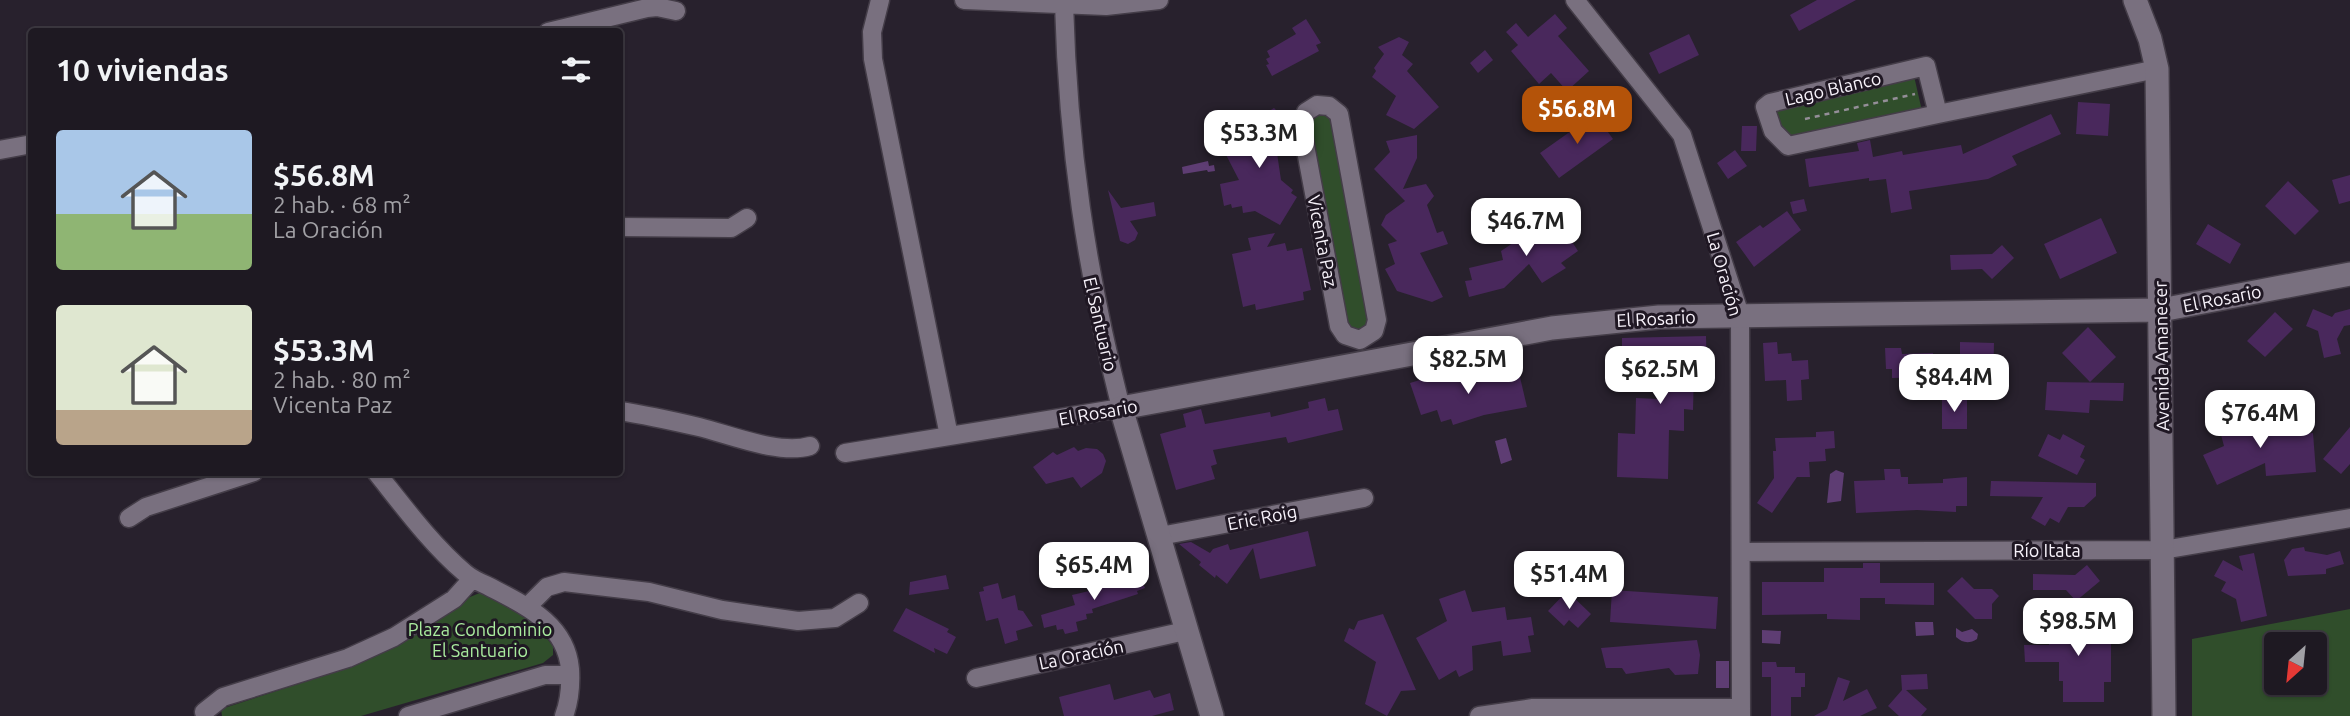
<!DOCTYPE html>
<html lang="es">
<meta charset="utf-8">
<style>
:root{--surface:#1e1922;--page:#2b262f;--text:#f1f3f6;--muted:#a1a0a5;--line:#3c3840;--accent:#b45309}
body{margin:0;font-family:Ubuntu,sans-serif;background:var(--page);color:var(--text);height:100vh;display:flex;flex-direction:column;font-size:26px;white-space:nowrap}
*{box-sizing:border-box;margin:0}
p{font-size:23px;color:var(--muted)}
.icon{flex:none;width:38px;height:38px;fill:none;stroke:currentColor;stroke-width:2;stroke-linecap:round;stroke-linejoin:round}
.map{position:relative;flex:1;overflow:hidden}
.side{position:absolute;left:28px;top:28px;width:595px;height:448px;display:flex;flex-direction:column;background:var(--surface);border-radius:7px;box-shadow:0 2px 5px #0004,0 0 0 2px var(--line)}
.side>*{flex:none}
.needle{width:46px;rotate:207deg}
.controls{position:absolute;left:2264px;top:632px;display:grid;gap:14px}
.controls a{display:grid;place-items:center;width:63px;height:63px;border-radius:7px;background:var(--surface);box-shadow:0 2px 5px #0004,0 0 0 2px var(--line);font-size:35px}
.price{position:absolute;translate:-50% -60px;padding:0 16px;border-radius:14px;background:#fff;color:#222;font-size:23px;line-height:46px;filter:drop-shadow(0 2px 4px #0008)}
.price::after{content:'';position:absolute;left:50%;top:42px;width:21px;height:16px;margin-left:-10px;background:inherit;clip-path:polygon(0 0,100% 0,50% 100%)}
.price.selected{background:var(--accent);color:#fff}
ul{padding:0;list-style:none}
li{display:flex;align-items:center;gap:21px;height:175px;padding:0 28px}
li span{display:grid;place-items:center;flex:none;width:196px;height:140px;border-radius:7px;color:#555}
li>.icon{margin-inline-start:auto}
span .icon{width:84px;height:84px;fill:#fffc;stroke-width:1}
li b{font-size:30px}
h2{display:flex;justify-content:space-between;align-items:center;height:84px;padding:0 28px;font-size:30px}
.map>svg:first-child{display:block}
.green{fill:#304e2b;fill-rule:evenodd}
.water{fill:#5e3d73}
.building{fill:#49285c}
.lines{fill:none;stroke-linecap:round;stroke-linejoin:round}
.minor-casing{stroke:#443d48;stroke-width:21}
.tertiary-casing{stroke:#443d48;stroke-width:26}
.path{stroke:#948e98;stroke-width:2.5;stroke-dasharray:5 5;stroke-linecap:butt}
.minor{stroke:#79707f;stroke-width:18}
.tertiary{stroke:#79707f;stroke-width:23}
.labels{text-anchor:middle;dominant-baseline:central;stroke-width:6;stroke-linejoin:round;paint-order:stroke}
.street-label{font-size:18px;fill:#f8f3fb;stroke:#1f1723}
.park-label{font-size:18px;fill:#a9eb9e;stroke:#1f1723}
</style>
<div class="map">
<svg width="2350" height="716" viewBox="0 0 2350 716">
<rect width="100%" height="100%" fill="#28212d"/>
<path class="green" d="M1914,76L1922,111L1791,140C1781,129 1773,122 1776,107Z
M1323,112L1332,119L1370,324L1359,332L1346,327L1308,119Z
M482,592L527,614L553,646V655L543,663L361,716H222L221,709L335,672L372,656L449,612L458,602Z
M2350,609V716H2192V639ZM2277,644H2315V682H2277Z"/>
<path class="water" d="M1208,161L1209,166L1214,165L1215,171L1208,172L1207,170L1183,174L1182,167Z
M1506,438L1512,460L1501,464L1495,441Z
M1836,470L1844,473L1841,501L1827,503L1830,474Z
M1933,622L1934,635L1916,636L1915,622Z
M1956,628L1962,632L1972,629L1978,634L1977,639C1969,644 1963,643 1956,637Z
M1762,630L1781,631L1780,644L1762,643Z
M1716,661H1729V688H1716Z"/>
<path class="building" d="M1817,0H1856L1799,31L1790,15Z
M1555,14L1567,28L1558,36L1589,71L1567,91L1551,73L1539,84L1511,51L1518,45L1506,32L1516,23L1528,37Z
M1306,19L1321,43L1316,45L1319,51L1272,76L1266,65L1269,64L1266,59L1270,57L1267,51L1296,34L1292,28Z
M1689,34L1699,55L1659,74L1649,53Z
M1399,37L1409,42L1402,55L1413,64L1407,71L1439,107L1414,129L1386,115L1396,96L1372,77L1376,71L1374,68L1384,54L1378,47Z
M1485,50L1493,60L1478,73L1470,63Z
M2078,102L2110,104L2108,136L2076,134Z
M1274,108L1283,117L1277,126L1286,135L1282,138L1287,143L1277,153L1281,180L1293,190L1291,193L1297,197L1280,225L1255,211L1243,213L1242,206L1232,208L1231,204L1224,206L1220,184L1239,180L1223,149L1232,145L1229,137Z
M1595,114L1613,139L1559,178L1540,153Z
M2051,114L2061,134L2012,156L2017,165L1988,179L1909,191L1912,209L1891,213L1886,179L1869,181V178L1809,187L1805,159L1859,151L1857,143L1870,140L1873,157L1902,151L1903,155L1961,145L1963,154Z
M1742,126H1757L1756,151H1741Z
M1417,135V158L1403,189L1426,184L1434,196L1427,205L1437,233L1443,231L1448,244L1420,253L1443,297L1432,302L1397,291L1385,269L1395,264L1388,244L1397,241L1381,225L1386,215L1405,201L1374,169L1390,152L1386,141Z
M1735,150L1747,166L1728,179L1717,163Z
M2350,175V201L2339,204L2332,180Z
M2288,181L2319,211L2295,235L2265,206Z
M1108,190L1121,208L1154,202L1156,216L1130,221L1138,233L1135,240L1128,244L1120,241Z
M1804,199L1807,211L1793,214L1790,202Z
M1787,211L1801,230L1754,267L1736,242L1760,225L1763,228Z
M1558,213L1573,235L1569,237L1578,251L1561,263L1566,268L1542,283L1529,264L1504,288L1469,297L1465,281L1472,280L1469,268L1503,260L1501,251Z
M2101,218L2117,253L2060,279L2044,244Z
M2208,224L2241,244L2230,264L2196,244Z
M1275,233L1267,247L1285,243L1287,251L1302,248L1311,290L1303,292L1304,300L1256,310L1255,304L1243,307L1232,254L1251,250L1248,238Z
M2002,245L2014,258L1992,279L1982,269L1951,270L1950,255L1992,254Z
M2313,309L2332,317L2335,313L2350,309V325L2344,326L2337,339L2341,354L2324,358L2318,331L2306,326Z
M2275,312L2293,329L2265,357L2247,341Z
M2088,327L2116,357L2090,382L2062,353Z
M1706,336L1707,371L1694,372L1693,410L1684,409V431L1669,430L1668,479L1617,477L1618,433L1635,434L1636,398L1658,399V386H1679L1678,355L1622,357V338Z
M1777,342L1778,354L1791,353L1792,361L1808,360L1809,379L1801,380L1802,400L1787,401L1786,380L1765,381L1763,343Z
M1960,342L1994,343L1993,386L1960,385Z
M1885,348H1901L1902,354L1933,353L1934,377L1892,378V369H1886Z
M1463,367L1469,384L1519,373L1527,407L1484,415L1453,425L1451,419L1441,422L1437,410L1421,415L1410,383Z
M2047,382L2124,383L2123,401L2090,400L2089,413L2045,410Z
M1325,398L1328,411L1338,409L1343,430L1288,443L1286,437L1213,450L1217,464L1211,466L1215,479L1176,490L1160,434L1186,427L1183,414L1201,409L1205,424L1270,412L1271,417L1309,408L1308,402Z
M1942,399H1967V429H1942Z
M2268,415L2271,436L2313,433L2316,472L2266,476L2265,463L2217,485L2203,455L2224,446L2218,424L2239,418Z
M2350,427V464L2341,474L2323,459Z
M1834,431L1835,448L1825,449L1826,461L1809,462L1810,477H1797L1772,513L1757,503L1774,478L1773,451H1776L1775,438L1816,437V432Z
M2048,434L2060,440L2063,434L2085,446L2080,457L2085,460L2077,475L2038,456Z
M1074,447L1078,451L1086,448L1097,449L1103,454L1106,461L1102,473L1081,488L1073,477L1046,484L1033,467L1053,452L1057,455Z
M1884,469H1900L1901,477H1908V484L1943,483V479L1967,477V506H1956V512L1917,510L1856,513L1854,481L1885,480Z
M1991,481L2096,483V496L2084,507H2068L2059,523L2050,518L2045,526L2031,518L2043,497L1990,496Z
M1308,531L1316,566L1260,579L1253,548L1227,584L1216,575L1215,578L1199,565L1201,562L1179,544L1191,542L1210,553L1213,549L1228,544L1230,550Z
M2304,547L2305,551L2327,555L2340,551L2344,564L2326,569V574L2288,576L2284,560L2292,549Z
M2254,553L2267,616L2241,622L2236,599L2221,591L2226,582L2214,576L2223,560L2243,571L2239,556Z
M1863,563H1880V583H1934V605L1885,604V598H1860V620L1827,619V614L1762,615V582H1824V568H1863Z
M2087,565L2100,581L2076,601L2066,590H2033V574L2075,575Z
M1137,569L1145,588L1137,591L1138,594L1092,609L1093,613L1086,614L1087,619L1076,622L1078,631L1065,634L1063,629L1057,630L1056,625L1044,628L1041,615L1075,605L1072,595L1106,587L1105,584L1118,576Z
M946,575L949,589L909,595L910,582Z
M1962,577L1974,589H1992L1999,596L1992,604V619H1975L1947,591Z
M998,583L1002,599L1015,595L1018,610L1023,611L1033,626L1016,631L1018,640L1005,644L998,618L986,621L979,592L984,591L983,587Z
M1465,590L1472,612L1505,607L1507,620L1531,617L1534,635L1528,636L1531,652L1503,656L1501,641L1472,646L1473,670L1459,677L1456,670L1439,680L1416,638L1447,621L1439,599Z
M1612,590L1718,597L1716,629L1610,622Z
M1567,591L1591,614L1578,628L1569,620L1564,626L1548,611Z
M906,608L949,629L947,632L956,637L947,654L934,648L935,653L893,631Z
M1383,614L1416,690L1401,691L1387,716L1365,704L1376,662L1344,641L1349,628L1354,630L1358,621Z
M2049,622H2111V682H2104V702H2063V681H2059V662H2025L2024,645H2049Z
M1697,640L1700,655L1698,674L1675,675L1669,668L1626,674L1622,668H1606L1601,648Z
M1762,662H1776L1777,667H1795V673H1805V687H1801V697H1791V716H1771V677H1762Z
M1927,674L1928,689L1906,690L1927,709L1921,716H1899L1888,706L1902,690L1901,675Z
M1838,677L1850,681L1843,701L1867,689L1877,708L1860,716H1814L1827,709Z
M1110,684L1114,700L1150,690L1154,698L1170,693L1174,710L1152,716H1064L1059,697Z"/>
<g class="lines">
<g class="minor-casing">
<path id="minor" d="M880,0L872,32L873,59L949,436
M964,0L1106,6L1159,0
M1575,0L1682,135L1740,315L1741,716
M548,32L647,8L657,7L676,11
M1317,105L1329,106L1339,114L1377,320L1374,331L1360,340L1345,335L1339,326L1301,124L1306,112Z
M1938,114L1788,146L1773,131L1765,107L1770,103L1926,66L1938,114L2157,69
M0,150L32,144
M620,227L731,228L747,218
M620,411C646,415 673,421 699,427C731,435 779,455 810,446
M845,453L1121,408C1086,270 1068,147 1064,4
M376,472C404,507 431,544 465,573C472,579 479,582 488,586C524,605 566,623 570,669C571,686 570,700 564,716
M129,518L146,507L254,472
M1160,536L1364,498
M1741,552L2163,550L2350,518
M527,607L547,587L564,582L649,592L722,610L798,621L835,618L859,603
M976,678L1185,631
M204,712L223,697L348,658L394,637L454,599L472,579
M408,716L545,675H570
M1479,716L1533,708H1741"/>
</g>
<g class="tertiary-casing">
<path id="tertiary" d="M2135,0L2150,39L2157,69L2164,716
M1212,716L1121,408L1552,328L1659,317L2161,310L2350,274"/>
</g>
<path class="path" d="M1805,119L1915,94"/>
<use href="#minor" class="minor"/>
<use href="#tertiary" class="tertiary"/>
</g>
<g class="labels">
<g class="street-label">
<text transform="translate(1833 88) rotate(-13)">Lago Blanco</text>
<text transform="translate(1323 241) rotate(79)">Vicenta Paz</text>
<text transform="translate(1725 274) rotate(74)">La Oración</text>
<text transform="translate(2222 298) rotate(-11)">El Rosario</text>
<text transform="translate(1656 318) rotate(-3)">El Rosario</text>
<text transform="translate(1101 324) rotate(77)">El Santuario</text>
<text transform="translate(2161 356) rotate(-91)">Avenida Amanecer</text>
<text transform="translate(1098 412) rotate(-10)">El Rosario</text>
<text transform="translate(1262 517) rotate(-11)">Eric Roig</text>
<text x="2047" y="550">Río Itata</text>
<text transform="translate(1081 654) rotate(-12)">La Oración</text>
</g>
<g class="park-label">
<text x="480" y="629">Plaza Condominio<tspan x="480" dy="21">El Santuario</tspan></text>
</g>
</g>
</svg>
<div class="controls">
<a><svg class="needle" viewBox="-14 -14 28 28"><path d="M0-13l5 13h-10z" fill="#e53935"/><path d="M0 13l5-13h-10z" fill="#a1a0a5"/></svg></a>
</div>
<b class="price selected" style="left:1577px;top:146px">$56.8M</b>
<b class="price" style="left:1259px;top:170px">$53.3M</b>
<b class="price" style="left:1526px;top:258px">$46.7M</b>
<b class="price" style="left:1468px;top:396px">$82.5M</b>
<b class="price" style="left:1660px;top:406px">$62.5M</b>
<b class="price" style="left:1954px;top:414px">$84.4M</b>
<b class="price" style="left:2260px;top:450px">$76.4M</b>
<b class="price" style="left:1094px;top:602px">$65.4M</b>
<b class="price" style="left:1569px;top:611px">$51.4M</b>
<b class="price" style="left:2078px;top:658px">$98.5M</b>
<section class="side">
<h2>10 viviendas<svg class="icon" aria-label="filters" viewBox="0 0 24 24"><path d="M4 7h16M4 17h16"/><circle cx="9" cy="7" r="2"/><circle cx="15" cy="17" r="2"/></svg></h2>
<ul>
<li><span style="background:linear-gradient(#a9c7e8 60%,#8fb573 0)"><svg class="icon" aria-label="home" viewBox="0 0 24 24"><path d="M3 11l9-7 9 7M6 9v11h12V9"/></svg></span><div><b>$56.8M</b><p>2 hab. · 68 m²</p><p>La Oración</p></div></li>
<li><span style="background:linear-gradient(#dfe7d0 75%,#b9a48a 0)"><svg class="icon" aria-label="home" viewBox="0 0 24 24"><path d="M3 11l9-7 9 7M6 9v11h12V9"/></svg></span><div><b>$53.3M</b><p>2 hab. · 80 m²</p><p>Vicenta Paz</p></div></li>
</ul>
</section>
</div>
